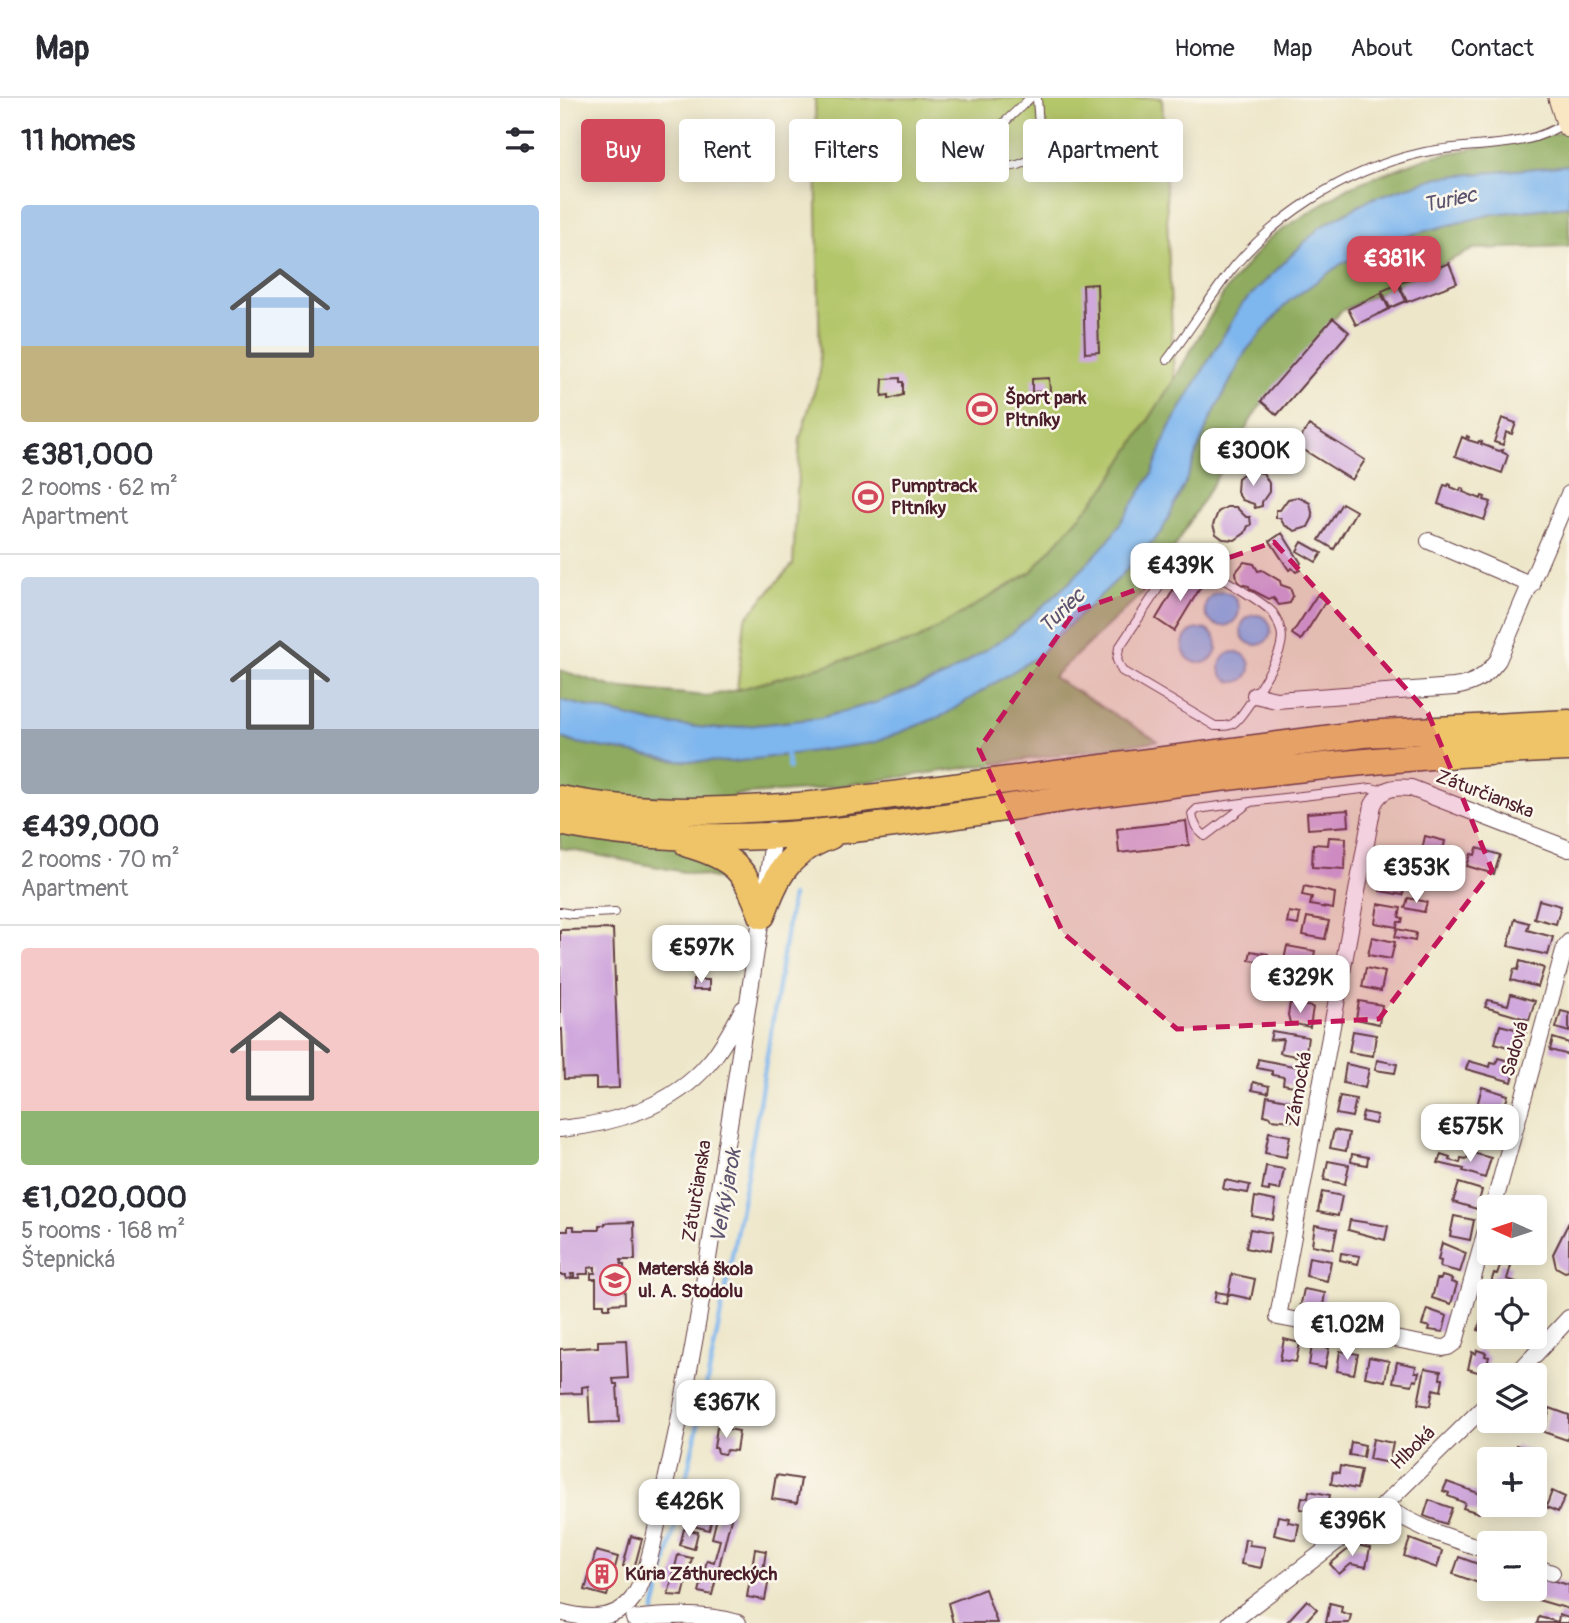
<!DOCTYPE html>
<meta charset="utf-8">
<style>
:root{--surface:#fff;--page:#f2f2f3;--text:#2b2b33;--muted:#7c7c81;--line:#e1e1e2;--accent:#d1495b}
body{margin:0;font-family:Pangolin,sans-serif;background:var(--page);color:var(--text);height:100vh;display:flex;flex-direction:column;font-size:26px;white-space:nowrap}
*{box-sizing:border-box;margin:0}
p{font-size:23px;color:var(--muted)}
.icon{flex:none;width:38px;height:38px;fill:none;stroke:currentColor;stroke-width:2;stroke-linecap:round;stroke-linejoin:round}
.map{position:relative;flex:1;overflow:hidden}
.sheet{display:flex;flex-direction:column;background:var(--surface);width:560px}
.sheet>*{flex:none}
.top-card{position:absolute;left:21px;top:21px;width:665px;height:63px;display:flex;gap:14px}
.needle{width:46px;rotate:273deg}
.controls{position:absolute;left:917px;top:1097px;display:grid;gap:14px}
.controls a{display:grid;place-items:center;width:70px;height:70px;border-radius:7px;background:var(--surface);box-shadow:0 4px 18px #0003;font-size:35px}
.price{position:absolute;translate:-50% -60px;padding:0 16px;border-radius:14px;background:#fff;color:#222;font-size:23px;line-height:46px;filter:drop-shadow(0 2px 4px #0008)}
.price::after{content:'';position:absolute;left:50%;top:42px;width:21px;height:16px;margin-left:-10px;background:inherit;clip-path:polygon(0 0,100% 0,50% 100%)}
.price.on{background:var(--accent);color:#fff}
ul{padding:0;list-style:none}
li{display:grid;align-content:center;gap:14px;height:371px;padding:0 21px}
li+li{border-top:2px solid var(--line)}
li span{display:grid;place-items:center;height:217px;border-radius:7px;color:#555}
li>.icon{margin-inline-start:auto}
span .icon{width:126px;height:126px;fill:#fffc;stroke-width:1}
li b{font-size:30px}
h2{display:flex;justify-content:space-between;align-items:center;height:84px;padding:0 21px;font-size:30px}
.tag{padding:0 24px;border-radius:7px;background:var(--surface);box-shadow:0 4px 18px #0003;font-size:24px;line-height:63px}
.tag.on{background:var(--accent);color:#fff}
header{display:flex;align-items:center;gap:42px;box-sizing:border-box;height:98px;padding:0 35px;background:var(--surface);border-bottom:2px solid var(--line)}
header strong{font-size:33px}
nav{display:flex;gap:38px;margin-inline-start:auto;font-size:24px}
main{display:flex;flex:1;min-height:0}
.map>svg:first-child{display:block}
.green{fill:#b4c66a;stroke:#7f724a;stroke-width:2}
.forest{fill:#8fab5e;stroke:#6c6544;stroke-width:2}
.water{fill:#7eb6ee;stroke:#646a8c;stroke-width:2}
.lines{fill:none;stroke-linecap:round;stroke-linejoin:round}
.stream{stroke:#7eb6ee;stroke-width:4.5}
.building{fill:#d0a8dd}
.lane-casing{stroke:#623d43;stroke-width:10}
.street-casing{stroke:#623d43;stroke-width:18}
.secondary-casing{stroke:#623d43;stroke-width:25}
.primary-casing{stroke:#623d43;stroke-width:29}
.lane{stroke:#fff;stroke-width:8}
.street{stroke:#fff;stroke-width:16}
.secondary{stroke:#f9e7c3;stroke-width:23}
.primary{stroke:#efc469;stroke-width:26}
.marked{fill:#c2185b;fill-opacity:0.2;stroke:#c2185b;stroke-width:5;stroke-dasharray:14 9;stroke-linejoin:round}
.labels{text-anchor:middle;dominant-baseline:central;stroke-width:5;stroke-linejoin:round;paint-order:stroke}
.poi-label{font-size:19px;font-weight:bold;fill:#4a1f2b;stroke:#fbf7ec;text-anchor:start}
.street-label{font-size:19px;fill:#4a1f2b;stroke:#fbf7ec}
.water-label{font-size:21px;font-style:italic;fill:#5c546f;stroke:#fbf7ec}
</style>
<header>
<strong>Map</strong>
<nav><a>Home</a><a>Map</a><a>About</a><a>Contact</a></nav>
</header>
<main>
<section class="sheet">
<h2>11 homes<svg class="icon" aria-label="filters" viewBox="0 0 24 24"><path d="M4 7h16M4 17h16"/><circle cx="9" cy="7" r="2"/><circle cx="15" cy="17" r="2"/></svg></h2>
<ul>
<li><span style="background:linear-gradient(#a9c7e8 65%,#c2b280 0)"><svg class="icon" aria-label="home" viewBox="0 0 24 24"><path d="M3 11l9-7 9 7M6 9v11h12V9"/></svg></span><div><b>€381,000</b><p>2 rooms · 62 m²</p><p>Apartment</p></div></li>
<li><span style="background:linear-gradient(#c9d6e8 70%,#9aa5b1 0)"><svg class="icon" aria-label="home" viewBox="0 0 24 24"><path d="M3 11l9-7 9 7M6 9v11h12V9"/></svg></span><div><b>€439,000</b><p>2 rooms · 70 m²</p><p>Apartment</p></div></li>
<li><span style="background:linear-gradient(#f6c9c9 75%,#8fb573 0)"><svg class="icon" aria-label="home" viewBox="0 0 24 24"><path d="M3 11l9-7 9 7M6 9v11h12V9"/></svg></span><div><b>€1,020,000</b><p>5 rooms · 168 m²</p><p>Štepnická</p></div></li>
</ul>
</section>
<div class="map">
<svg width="1009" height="1525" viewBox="0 0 1009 1525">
<rect width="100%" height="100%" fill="#fbf7ec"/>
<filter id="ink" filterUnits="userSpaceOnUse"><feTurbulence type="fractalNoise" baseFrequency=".0143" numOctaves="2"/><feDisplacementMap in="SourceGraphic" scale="14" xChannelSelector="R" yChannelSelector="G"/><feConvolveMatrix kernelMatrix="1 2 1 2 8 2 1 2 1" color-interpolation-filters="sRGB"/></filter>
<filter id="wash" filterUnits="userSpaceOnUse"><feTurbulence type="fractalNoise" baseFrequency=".00686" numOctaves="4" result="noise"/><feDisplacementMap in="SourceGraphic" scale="28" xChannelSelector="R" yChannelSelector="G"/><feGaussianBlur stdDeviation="1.57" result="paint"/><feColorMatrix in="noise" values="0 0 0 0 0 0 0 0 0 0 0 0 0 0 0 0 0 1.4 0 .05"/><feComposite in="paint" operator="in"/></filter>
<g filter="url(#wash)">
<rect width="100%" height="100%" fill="#ede6c9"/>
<path class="green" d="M255,0H602L614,282L546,389L471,474L357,542L177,592L185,521L233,466L240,340L260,274Z"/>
<path class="forest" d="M1009,33V148L914,151L781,213L697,312L593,485L493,579L598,643L248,692L174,697L160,781L0,750V572L53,589L147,598L177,592L357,542L471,474L546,389L614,282L665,193L708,141L789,89L868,59Z"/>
<path class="water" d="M1009,67V108L933,116L842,139L781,166L728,204L686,253L648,326L625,385L602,433L559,480L476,559L384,617L313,645L173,664L118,663L12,644L0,639V602L96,625L159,631L260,620L321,603L385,578L452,535L511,483L550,441L592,376L609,330L682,206L760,129L813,100L879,79Z
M645 511a17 17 0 1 1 34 0a17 17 0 1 1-34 0Z
M681 532a15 15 0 1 1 30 0a15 15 0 1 1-30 0Z
M623 548a17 17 0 1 1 34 0a17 17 0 1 1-34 0Z
M660 569a15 15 0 1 1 30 0a15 15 0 1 1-30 0Z"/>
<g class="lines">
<path class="stream" d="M226,654L229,670
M94,1514C154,1279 196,1038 232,798"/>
</g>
<g id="blocks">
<path class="building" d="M889,165L897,185L847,204L839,185Z
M537,186L539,254L525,255L523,187Z
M838,186L846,203L830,210L822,193Z
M821,195L829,211L796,227L788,211Z
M773,220L789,234L717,317L701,303Z
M340,280V284H343V297L329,301V297L322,298L323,281Z
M489,280L490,293L472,294V281Z
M942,320L956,325L952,336L946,334L943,347L934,344Z
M749,327L805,362L792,382L736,347Z
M907,338L909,339L908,342L918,345L919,343L922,344L921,346L939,353L943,352L942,354L948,357L942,375L895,358L902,339L906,341Z
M687,373L703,375L709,385V394L702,404V408L695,410L694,406L682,402L677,394L678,380Z
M889,386L891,387V389L900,393L901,390L904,391L903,394L921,401L922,398L925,399L924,402L931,404L924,422L878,406L884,387L888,388Z
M738,399L750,405L753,419L748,429L735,433L724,427L720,420H716V412H720L728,401Z
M782,405L796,413L774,451L759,442Z
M667,409H676L686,419H690L691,427L688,428L685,435L675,442L663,441L656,436L653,427L658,414Z
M722,435L741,465L738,469L740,472L736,474L732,470L729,472L710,443Z
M742,444L762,455L756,464L737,453Z
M684,464L694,466L698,473L702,472L720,483L721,487L730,490L733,498L730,505L719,507L713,499L709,501L690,491L689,488L680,486L677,481L676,474Z
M634,476L645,482L614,533L596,521L617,486L625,491Z
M757,497L766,503L741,542L732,536Z
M788,712L789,728L748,731L747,715Z
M626,723L629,747L559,755L557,731Z
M865,738L885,743L881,762L861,757Z
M769,739L786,740L785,771L752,769L753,746L768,747Z
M917,750L940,757L934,776L907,768L911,756L915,757Z
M824,773L847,778L843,797L820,793Z
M744,788L775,795L773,811L750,807L752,799L742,797Z
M848,800L867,804L864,814L845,810Z
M979,802L1001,808L996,826L974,820Z
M818,806L841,810L839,819L843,820L842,824H838L837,829L815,825Z
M729,814L740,816L738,827L727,825Z
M747,819L769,823L765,841L743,837Z
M955,821L969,825L967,832L993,839L988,857L948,848Z
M53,831L59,990L36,991V980L4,981L2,931L0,932V832Z
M837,831L856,835L855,843L835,839Z
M812,839L835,844L831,861L808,857Z
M727,848L755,853L752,868L724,862Z
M691,853L708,856L707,865L689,862Z
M960,863L984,870L978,889L951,882L954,871L958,872Z
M713,869L741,874L739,885L744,886L742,897L715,892L717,881L711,880Z
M806,870L825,874L821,893L802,889Z
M133,882H149V892H133Z
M951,896L975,903L969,922L925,909L928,902L948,907Z
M799,903L822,907L819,926L796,921Z
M730,905L753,909L750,929L730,925L728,917Z
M1001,913L1009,915V934L996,930Z
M940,927L966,934L960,953L935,945Z
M712,933L748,939L745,960L720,955L723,941L710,942Z
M793,933L816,937L813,958L789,954Z
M993,940L1009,945V957L990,952Z
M938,960L957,965L952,984L906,971L909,963L930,969L931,965L936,966Z
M698,961L743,970L739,989L723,986L724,979L712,977V973L697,970Z
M817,962L837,966L835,975L815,972Z
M786,966L809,971L805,990L783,985Z
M693,984L709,988L708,995L692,992Z
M922,989L948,997L943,1016L917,1008Z
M707,998L736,1004L732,1023L711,1021V1019L704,1017Z
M780,998L796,1001L792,1019L776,1016Z
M803,1014L817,1017L815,1026L801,1023Z
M917,1021L940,1028L935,1048L896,1037L898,1030L910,1033L911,1028L915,1029Z
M774,1032L789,1035L786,1053L770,1050Z
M709,1034L730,1038L726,1059L705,1055Z
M909,1054L931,1060L925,1080L903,1073L904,1071L878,1065L881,1056L890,1059L889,1062L900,1065L901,1060L907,1061Z
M792,1056L808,1059L807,1067L791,1064Z
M768,1063L789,1067L785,1086L764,1082Z
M706,1068L724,1071L720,1092L709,1090V1093L702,1092Z
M665,1082L690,1087L688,1095L663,1091Z
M899,1085L922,1092L917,1111L893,1104Z
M762,1094L782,1098L778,1118L758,1114Z
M695,1099L716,1103L713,1122L692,1118Z
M894,1118L914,1122L910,1142L890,1138Z
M790,1122L828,1128L825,1142L788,1132Z
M74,1124L75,1162H61V1167H64L65,1205L50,1206V1210H44V1206H36V1181H31V1175H35V1169L28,1170V1176H19L20,1180H14V1176H11L12,1180L6,1181V1177H0V1133H8V1128H14V1132H39V1127H45V1125Z
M1009,1124V1173L1005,1174L996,1169L993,1156Z
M755,1127L777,1131L773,1151L752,1147Z
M690,1131L711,1135L708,1155L686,1150Z
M882,1145L906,1155L900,1174L880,1169L881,1163L878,1162Z
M781,1155L800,1158L798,1166L780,1162Z
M749,1159L771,1163L767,1183L746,1178Z
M941,1165L951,1168L947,1181L962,1186L960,1194L930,1188L934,1175L937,1176Z
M672,1176L695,1181L691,1201L668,1196Z
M882,1178L892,1181L891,1184L897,1186L891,1206L872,1200L877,1181H881Z
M744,1191L765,1195L762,1214L740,1210Z
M656,1194L668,1196L666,1206L654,1204Z
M867,1211L887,1218L883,1234L869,1232L870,1229L862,1227Z
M922,1217L929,1219V1235L918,1232Z
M724,1241L740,1245L736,1264L720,1262Z
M66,1242L68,1280L53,1281L54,1286H57L59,1324L30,1325L28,1288L22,1289V1295L0,1296V1251L38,1249V1243Z
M752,1247L769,1250L765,1270L749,1267Z
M917,1252L926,1255L925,1258L929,1259L924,1276L908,1271L912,1254L916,1256Z
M780,1253L798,1256L794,1276L777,1273Z
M809,1259L829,1263L825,1283L805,1279Z
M837,1264L856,1268L855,1274H859L857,1283L854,1282L852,1287L833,1284Z
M865,1270L881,1273L880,1281H883L881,1293L873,1291L870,1308L858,1306Z
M990,1310L1009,1317V1335L1007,1342L984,1334Z
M157,1329L179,1333L176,1353L167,1352L164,1356L158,1355L157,1350H154Z
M813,1341L833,1345L829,1365L809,1361Z
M791,1344L805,1347L803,1359L789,1357Z
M956,1347L977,1355L975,1362H951Z
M780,1368L801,1372L797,1391L771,1386L773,1374L779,1375Z
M216,1377L241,1381L237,1405L212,1401Z
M887,1384L921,1396L918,1403L922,1404L919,1415L903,1410L905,1405L888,1398L889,1395L883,1393Z
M749,1393L770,1397L766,1416L740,1411L742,1399L748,1400Z
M992,1393L1005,1399L998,1414L986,1409Z
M132,1402L155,1407L149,1432L126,1426Z
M869,1402L892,1410L886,1426L864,1418Z
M159,1412L172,1416L152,1497L139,1494L147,1462L154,1464L160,1442L152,1440Z
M718,1418L729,1420L728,1424L739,1426L736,1442L714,1437Z
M124,1431L138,1434L134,1451L120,1447Z
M71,1438L82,1441L74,1471L63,1468Z
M685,1441L690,1442L689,1447L705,1449L701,1470L681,1466Z
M850,1441L882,1453L877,1470L844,1458Z
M797,1447L810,1450L806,1469L791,1466L779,1476L770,1466L792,1448L797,1449Z
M195,1451L206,1453L202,1480L209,1481L205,1502L187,1499Z
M36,1453L58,1459L47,1498L25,1492Z
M118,1457L132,1460L123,1498L108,1497Z
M899,1459L929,1470L924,1487L893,1476Z
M984,1480L1009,1487V1511L978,1502Z
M425,1491L437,1525H393L388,1505Z
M938,1491H957L953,1503L936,1496Z
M747,1502L757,1511L744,1525H726Z
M770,1505L782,1508L781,1514L791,1517L789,1525H766Z
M999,1517L1009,1520V1525H977L979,1519L998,1524Z"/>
</g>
</g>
<g filter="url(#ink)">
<use href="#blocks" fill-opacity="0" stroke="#623d43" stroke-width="2"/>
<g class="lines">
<g class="lane-casing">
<path id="lane" d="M470,0L428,40L429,70C488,70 480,48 477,0
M607,262C627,236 644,209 663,183C709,120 785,72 861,55C906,44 969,53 1005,24
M626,463C641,466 702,503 713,515C715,518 719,526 720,530C723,536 722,544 720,551C716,565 686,614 675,624C670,629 662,628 655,628L562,573L557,562L559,550L607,477L617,464Z
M690,704L637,711L632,716C633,726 637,732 645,738L690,704L811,690L824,693
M0,814L12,816L55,814"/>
</g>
<g class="street-casing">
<path id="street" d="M869,443L972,487
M695,597L716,602L894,589C915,586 926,578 938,562L1009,396
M0,1031C54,1026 113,1008 149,965C163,949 173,929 183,911
M933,1110L1005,849L1009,844
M929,1122L895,1244L888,1249L883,1250L718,1219L813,707C821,690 834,688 851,690L1009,751
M955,1278L1009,1220
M822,1409L871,1433L929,1453
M975,1469L992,1475
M0,1514C25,1521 56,1524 73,1500C90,1478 100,1408 107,1378C129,1283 144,1187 159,1091C177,977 195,863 212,750V732
M74,1521C107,1517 146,1515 178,1525
M670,1525L822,1409L929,1304"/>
</g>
<g class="secondary-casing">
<path id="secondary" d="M1000,0L1009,28"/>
</g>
<g class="primary-casing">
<path id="primary" d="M0,701C88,719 174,713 263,706L803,636L1009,625
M0,724C176,761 356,722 530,697C689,675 849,656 1009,650
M128,746C176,760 185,772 202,817
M202,817C216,777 228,754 270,738"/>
</g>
<use href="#lane" class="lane"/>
<use href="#street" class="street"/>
<use href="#secondary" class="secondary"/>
<use href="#primary" class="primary"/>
</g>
</g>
<path class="marked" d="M714,444L868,615L932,772L819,921L617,931L503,835L419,651L515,513Z"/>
<defs>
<g id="stadium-ring" transform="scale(1.575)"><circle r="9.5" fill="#fbf7ec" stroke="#d1495b" stroke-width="1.5"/><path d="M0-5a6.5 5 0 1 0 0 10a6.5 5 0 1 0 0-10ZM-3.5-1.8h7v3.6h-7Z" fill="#d1495b"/></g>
<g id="school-ring" transform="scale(1.575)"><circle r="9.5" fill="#fbf7ec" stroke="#d1495b" stroke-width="1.5"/><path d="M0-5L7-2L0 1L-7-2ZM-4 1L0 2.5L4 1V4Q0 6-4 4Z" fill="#d1495b"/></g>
<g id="building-ring" transform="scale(1.575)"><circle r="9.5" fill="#fbf7ec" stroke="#d1495b" stroke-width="1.5"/><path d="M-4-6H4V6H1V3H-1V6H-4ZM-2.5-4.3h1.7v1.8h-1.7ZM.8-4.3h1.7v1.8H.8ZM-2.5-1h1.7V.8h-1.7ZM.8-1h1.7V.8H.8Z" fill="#d1495b"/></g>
</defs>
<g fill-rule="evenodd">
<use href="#stadium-ring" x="422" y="311"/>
<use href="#stadium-ring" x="308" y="399"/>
<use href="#school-ring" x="55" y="1182"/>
<use href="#building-ring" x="42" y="1476"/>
</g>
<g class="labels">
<g class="poi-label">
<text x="445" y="300">Šport park<tspan x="445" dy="22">Pltníky</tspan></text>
<text x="331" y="388">Pumptrack<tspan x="331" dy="22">Pltníky</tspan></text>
<text x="78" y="1171">Materská škola<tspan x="78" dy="22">ul. A. Stodolu</tspan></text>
<text x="65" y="1476">Kúria Záthureckých</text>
</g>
<g class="street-label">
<text transform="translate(925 696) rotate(21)">Záturčianska</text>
<text transform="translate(955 951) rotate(-74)">Sadová</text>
<text transform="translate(739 991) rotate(-80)">Zámocká</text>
<text transform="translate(137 1093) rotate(-81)">Záturčianska</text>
<text transform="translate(853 1350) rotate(-44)">Hlboká</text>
</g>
<g class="water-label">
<text transform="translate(890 102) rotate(-12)">Turiec</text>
<text transform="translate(502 513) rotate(-44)">Turiec</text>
<text transform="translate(166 1098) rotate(-80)">Veľký jarok</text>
</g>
</g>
</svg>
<div class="controls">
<a><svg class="needle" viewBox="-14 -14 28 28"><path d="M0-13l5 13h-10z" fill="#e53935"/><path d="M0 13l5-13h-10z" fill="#7c7c81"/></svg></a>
<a><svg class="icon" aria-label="locate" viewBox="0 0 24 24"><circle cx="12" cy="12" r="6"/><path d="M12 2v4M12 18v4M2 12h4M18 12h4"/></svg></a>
<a><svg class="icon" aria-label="layers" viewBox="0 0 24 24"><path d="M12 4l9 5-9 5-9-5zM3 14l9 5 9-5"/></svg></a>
<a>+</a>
<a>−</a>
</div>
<b class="price on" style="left:834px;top:198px">€381K</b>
<b class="price" style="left:693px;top:390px">€300K</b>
<b class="price" style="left:620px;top:505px">€439K</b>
<b class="price" style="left:856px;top:807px">€353K</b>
<b class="price" style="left:141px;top:887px">€597K</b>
<b class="price" style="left:740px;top:917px">€329K</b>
<b class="price" style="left:910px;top:1066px">€575K</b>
<b class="price" style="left:787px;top:1264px">€1.02M</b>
<b class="price" style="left:166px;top:1342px">€367K</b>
<b class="price" style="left:129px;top:1441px">€426K</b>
<b class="price" style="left:792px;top:1460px">€396K</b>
<div class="top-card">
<a class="tag on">Buy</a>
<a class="tag">Rent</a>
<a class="tag">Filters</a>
<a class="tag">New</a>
<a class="tag">Apartment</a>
</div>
</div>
</main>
